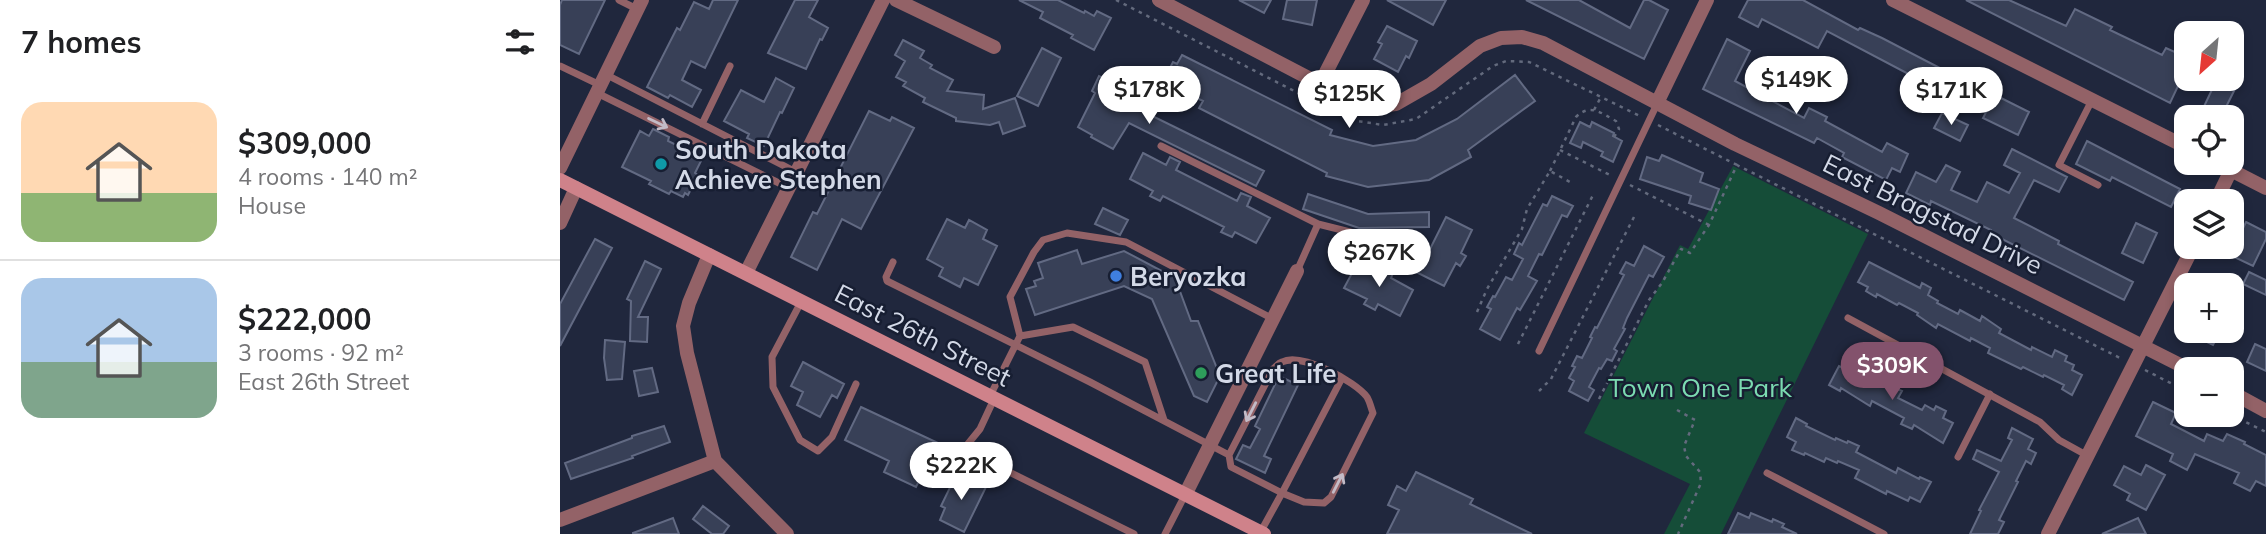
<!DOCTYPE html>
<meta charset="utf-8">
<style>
:root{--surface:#fff;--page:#f2f2f2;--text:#202124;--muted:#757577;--line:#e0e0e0;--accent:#83526c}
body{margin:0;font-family:Mulish,sans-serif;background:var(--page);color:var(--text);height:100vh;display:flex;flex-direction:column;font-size:26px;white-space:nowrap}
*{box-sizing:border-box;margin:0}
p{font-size:23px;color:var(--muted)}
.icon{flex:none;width:38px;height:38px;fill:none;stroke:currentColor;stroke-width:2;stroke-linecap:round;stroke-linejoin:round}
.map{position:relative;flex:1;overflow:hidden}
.side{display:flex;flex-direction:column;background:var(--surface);width:560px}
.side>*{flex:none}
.needle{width:46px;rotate:207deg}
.buttons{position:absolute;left:1614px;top:21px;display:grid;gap:14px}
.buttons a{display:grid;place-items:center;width:70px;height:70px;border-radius:14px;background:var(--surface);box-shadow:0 4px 10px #0003;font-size:35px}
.price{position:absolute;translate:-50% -60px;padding:0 16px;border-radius:24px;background:#fff;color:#222;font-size:23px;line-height:46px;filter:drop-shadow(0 2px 4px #0008)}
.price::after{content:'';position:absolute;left:50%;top:42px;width:21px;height:16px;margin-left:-10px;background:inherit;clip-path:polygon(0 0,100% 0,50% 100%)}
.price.on{background:var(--accent);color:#fff}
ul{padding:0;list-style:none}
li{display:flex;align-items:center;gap:21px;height:175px;padding:0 21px}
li+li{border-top:2px solid var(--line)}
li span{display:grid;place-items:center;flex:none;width:196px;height:140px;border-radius:21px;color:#555}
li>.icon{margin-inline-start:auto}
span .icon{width:84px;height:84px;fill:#fffc;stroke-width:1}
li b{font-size:30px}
h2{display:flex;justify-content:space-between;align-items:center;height:84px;padding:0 21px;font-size:30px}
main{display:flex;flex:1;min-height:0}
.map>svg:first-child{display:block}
.green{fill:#154d38}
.building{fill:#384057;stroke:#626a83;stroke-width:2}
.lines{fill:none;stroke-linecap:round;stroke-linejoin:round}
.path{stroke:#636a7d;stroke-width:2.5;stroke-dasharray:3.5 5;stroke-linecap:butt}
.service{stroke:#936267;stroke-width:7}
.minor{stroke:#936267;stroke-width:14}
.secondary{stroke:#cf828a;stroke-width:14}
.oneway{stroke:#c3bbc7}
.culture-dot{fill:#0f9aa8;stroke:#171e32;stroke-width:2.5}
.shop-dot{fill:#3f7fe0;stroke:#171e32;stroke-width:2.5}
.leisure-dot{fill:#2e9e5b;stroke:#171e32;stroke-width:2.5}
.labels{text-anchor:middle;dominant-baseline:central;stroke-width:5;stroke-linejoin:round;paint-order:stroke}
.poi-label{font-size:26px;font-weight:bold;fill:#d3d9e7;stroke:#171e32;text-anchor:start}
.street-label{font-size:26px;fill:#d3d9e7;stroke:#171e32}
.park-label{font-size:26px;fill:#7bdbb1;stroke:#171e32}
</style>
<main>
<section class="side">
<h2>7 homes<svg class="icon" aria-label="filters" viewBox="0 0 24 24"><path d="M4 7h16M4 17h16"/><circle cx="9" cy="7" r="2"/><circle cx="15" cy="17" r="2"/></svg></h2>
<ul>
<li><span style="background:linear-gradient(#ffd9b3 65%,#8fb573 0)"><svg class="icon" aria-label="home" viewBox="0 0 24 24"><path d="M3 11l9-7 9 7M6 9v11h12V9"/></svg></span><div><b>$309,000</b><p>4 rooms · 140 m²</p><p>House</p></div></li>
<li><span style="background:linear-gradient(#a9c7e8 60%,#7fa58c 0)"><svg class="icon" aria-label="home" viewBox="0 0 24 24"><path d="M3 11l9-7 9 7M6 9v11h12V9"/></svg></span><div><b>$222,000</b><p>3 rooms · 92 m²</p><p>East 26th Street</p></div></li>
</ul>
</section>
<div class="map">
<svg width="1706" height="534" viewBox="0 0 1706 534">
<rect width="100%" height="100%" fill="#20273d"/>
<path class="green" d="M1173,166L1308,234L1161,534H1104L1130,484L1024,433L1120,245L1128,249Z"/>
<path class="building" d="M2,0H45L19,54L0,45V5Z
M153,0H178L145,68L131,61L122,80L141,90L132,107L110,95L108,98L87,87L117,28L120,30L134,2L149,9Z
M235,0H258L249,17L268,28L262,40L260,39L246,69L208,53Z
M459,0H498L524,13L525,11L534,16L537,11L551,18L534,50L511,38L513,35L480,18L483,12Z
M679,0H711L704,13Z
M727,0H757L752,25L723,19Z
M827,0H886L873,25Z
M966,0H1019L1070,28L1084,0H1089L1108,10L1084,59Z
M1188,0H1243L1298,30L1300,28L1322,38L1401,79L1389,102L1355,84L1358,79L1267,31L1258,48L1202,19L1198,27L1179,17Z
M1406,0H1449L1506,26L1515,9L1552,27L1550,30L1602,55L1606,48L1626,57V89L1618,86L1610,103Z
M827,26L857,41L849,58L846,56L838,72L814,59L822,44L818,42Z
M1167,39L1190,51L1175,81L1244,118L1249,108L1267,117L1265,121L1322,152L1327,143L1348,154L1340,172L1332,168L1326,180L1282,157L1284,153L1257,138L1254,143L1143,89Z
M343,40L364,51L360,58L372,65L370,68L393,80L387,91L424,95L423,109L455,98L465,126L443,134L439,122L430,125L396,121V118L363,102L365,98L343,86L346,82L336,77L345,61L335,55Z
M482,48L501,58L478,106L457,96Z
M622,55L772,130L770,135L813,146L856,140L897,119L955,75L975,101L908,150L911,157L869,180L808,187L766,176L767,173L639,108L643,101L603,81L613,62L617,64Z
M550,69L584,87L574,107L704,171L696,186L569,123L553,149L531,137L532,135L518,127L535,93L532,91L539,76L545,79Z
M216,78L234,88L222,113L220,112L204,146L187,138L189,134L164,121L181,90L204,102Z
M1657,79H1668L1678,83L1661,117H1639Z
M1435,95L1469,112L1458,135L1423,118Z
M309,111L330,121L332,117L354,128L301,229L282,219L257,270L231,257L253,212L257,214Z
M1382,113L1408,125L1400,141L1374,128Z
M1020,122L1030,127L1032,122L1054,133L1053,136L1062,141L1053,162L1041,156L1043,152L1023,142L1021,148L1010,143Z
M93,129L109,137L108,141L139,156L137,160L141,161L135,173L138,175L128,195L125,193L123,197L111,191L109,194L89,184L91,181L62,167L80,131L89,136Z
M1527,141L1620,189L1611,207L1552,177L1550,181L1516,164Z
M1452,149L1507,177L1499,192L1474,180L1454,218L1499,241L1498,244L1573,282L1564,300L1430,233L1431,230L1371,201L1370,205L1346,193L1356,172L1376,182L1386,165L1400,172L1391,190L1417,202L1427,182L1449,193L1460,173L1444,165Z
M583,153L606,165L610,157L620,162L616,170L677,201L681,193L691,197L687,206L710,218L696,243L675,232L672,237L661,232L664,227L603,196L600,201L590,196L593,191L570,179Z
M1102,155L1143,173L1140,182L1159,189L1151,210L1129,203L1131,196L1080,179L1087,157L1099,161Z
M748,194L808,214L869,212V227L799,228L743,209Z
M992,196L1013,206L1007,217L1002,215L982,255L979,254L968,276L977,281L960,310L957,308L940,340L920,329L931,309L927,307L933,296L935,297L946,277L952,280L963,259L954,254L959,243L962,245L983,204L987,206Z
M543,208L568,220L560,235L535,224Z
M886,217L912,230L901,253L906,256L900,266L896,263L884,286L858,273Z
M387,219L405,228L409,220L427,230L423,239L437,246L418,285L404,278L400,287L379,276L383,268L367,259Z
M1686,222L1706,232V239L1693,266L1670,255Z
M1576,223L1597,233L1583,263L1562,253Z
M35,239L52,248L0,346V304Z
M1084,246L1104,257L1093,277L1089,275L1067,318L1063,328L1065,329L1054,349L1057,351L1052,361L1047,359L1041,369L1039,368L1029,387L1034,390L1028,401L1009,391L1014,381L1009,378L1015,367L1012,366L1017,356L1022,358L1032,338L1030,337L1035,327L1037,328L1064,275L1060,273L1066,262L1074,266Z
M517,250L522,264L564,251L615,278L631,321H638L660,376L647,402L634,396L592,299L564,286L475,315L466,289L476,286L474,281L483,278L478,263Z
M85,261L101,269L78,317H88L87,342L70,341L71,301L67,299Z
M798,262L820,273L823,267L833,273L831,278L853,290L840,316L818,304L815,310L804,304L807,299L784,288Z
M1309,262L1360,288L1362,283L1371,288L1368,295L1378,301L1377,303L1398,314L1400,310L1420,321L1422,316L1441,329L1439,333L1471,350L1472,347L1492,357L1495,350L1507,356L1505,361L1514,365L1512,370L1522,375L1512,395L1502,389L1504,385L1484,375L1483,377L1463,367L1461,369L1428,353L1430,348L1411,338L1410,341L1378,324L1376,328L1357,315L1358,313L1339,303L1337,305L1317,294L1316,297L1306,291L1308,287L1298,282Z
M1689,272L1706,280V295L1683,284Z
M1624,331H1660L1653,345Z
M45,340L65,342L62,379L47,380L44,358Z
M1695,344L1706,349V371L1687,362Z
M243,362L284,384L277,398L272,395L260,417L237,405L243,392L231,386Z
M1293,364L1303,370L1300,375L1320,385L1322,382L1342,391L1338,398L1362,410L1365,405L1374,410L1376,406L1386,411L1383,418L1393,423L1383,443L1354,425L1352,429L1341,424L1344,418L1312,401L1310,406L1281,388L1280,391L1269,385L1279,366L1290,371Z
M92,368L98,392L79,396L74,371Z
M719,376L738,385L704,456L711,459L705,473L676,459L683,445L690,448L700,429L695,426Z
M1593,402L1616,413L1611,424L1644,441L1647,434L1663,441L1667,434L1685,442L1684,444L1706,455V486L1696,481L1690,491L1674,483L1679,473L1635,454L1627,470L1610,461L1613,454L1576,436Z
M301,407L378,443L356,487L324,472L329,461L285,440Z
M1236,418L1247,424L1246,426L1275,440L1276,438L1287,443L1288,441L1299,446L1296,452L1336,473L1338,468L1359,479L1360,477L1371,482L1360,502L1350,497L1348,501L1327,491L1326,494L1295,478L1299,470L1278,461L1277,463L1266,458L1264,462L1245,453L1244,455L1232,450L1236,442L1227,437Z
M104,426L110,442L72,456L73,458L11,479L5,463L72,438V436Z
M1452,428L1473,439L1468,449L1476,453L1471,464L1466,461L1456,481L1458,482L1439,520L1444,522L1438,534H1410L1421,511L1419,510L1439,472L1413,459L1417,450L1441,461L1452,440L1448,438Z
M1586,465L1605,475L1586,510L1567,500L1570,494L1554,485L1564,466L1581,475Z
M856,472L913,499L910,504L972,534H827L839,510L828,505L837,486L846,491Z
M397,473L426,487L404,532L380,520L385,508L381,506Z
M143,506L169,526L163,534H152L133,519Z
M1178,513L1189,518L1191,513L1212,522L1213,519L1224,524L1222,527L1237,534H1168Z
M113,518L119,534H73V533Z
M1578,518L1586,534H1542Z"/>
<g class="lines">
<path class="path" d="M556,0L791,120L823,125L856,119L933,66L946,61L969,62L1080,116
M1034,110L1041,97
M1098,125L1177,165
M1000,150L1052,176
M990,171L1016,117C1030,103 1041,113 1056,121L1059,129L1054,137
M1070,185L1149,225
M917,312L927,289L962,229L967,209L990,171L1010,182
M958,344L1033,195
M1585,370L1626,391
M979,391L991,379L1075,215
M1039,399L1089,300L1102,283L1121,249L1130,253L1149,225L1177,165L1560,358
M1117,410L1135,420L1124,446L1126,456L1140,472L1141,483L1118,534
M1671,415L1706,432"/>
<path class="service" d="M59,0L77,9
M0,66L40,85
M45,74L236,172
M37,93L229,188
M1532,100L1499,165L1538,185
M142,124L170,66
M601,146L758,224L737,271
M758,224L802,235L845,234
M333,262L326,277L327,281L530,382L669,455L671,467L722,493L700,533
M241,302L212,357L213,387L240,440L258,451L272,437L296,384
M1288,318L1480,422L1499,440L1528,456
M460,336L513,327L585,362L604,420
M979,351L1097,104
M430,396L460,336L450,297L474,252L483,240L507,233L566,242L713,319
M434,399L420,429L407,445L413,454L574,534
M669,455L713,369C716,367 718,363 722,362C741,352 795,381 807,397C810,402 811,408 813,413L771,497L764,503L744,502L722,493L782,378
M1398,457L1430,394
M1207,473L1324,534
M605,534L625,495"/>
<path class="minor" d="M336,0L434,47
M599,0L760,84L790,98L817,106L836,104L871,84L920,46L941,38L962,37L983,43L1175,144L1319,213L1628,369
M1333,0L1626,147
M760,84L803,0
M1097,103L1147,0
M1657,163L1706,188
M0,168L82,0
M1656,201L1671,170
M0,223L16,188
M149,255L129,303L123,326L127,353L155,461
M186,273L323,0
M1671,392L1706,411
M625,495L737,271
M0,520L155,461L227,534
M1488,534L1633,247"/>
<path class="secondary" d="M0,180L704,534"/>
</g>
<defs><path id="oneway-shaft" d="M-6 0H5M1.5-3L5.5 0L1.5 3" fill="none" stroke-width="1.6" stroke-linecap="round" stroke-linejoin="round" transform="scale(1.75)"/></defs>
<g class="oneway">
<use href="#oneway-shaft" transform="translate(98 123) rotate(26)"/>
<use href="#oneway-shaft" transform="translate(691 412) rotate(117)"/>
<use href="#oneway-shaft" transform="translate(778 483) rotate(-63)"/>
</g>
<circle class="culture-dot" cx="101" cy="164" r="7"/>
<circle class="shop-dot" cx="556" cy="276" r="7"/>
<circle class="leisure-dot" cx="641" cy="373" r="7"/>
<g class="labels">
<g class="poi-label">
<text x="115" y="149">South Dakota<tspan x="115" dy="30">Achieve Stephen</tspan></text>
<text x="570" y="276">Beryozka</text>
<text x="655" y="373">Great Life</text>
</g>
<g class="street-label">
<text transform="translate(1373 214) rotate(26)">East Bragstad Drive</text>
<text transform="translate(363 335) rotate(27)">East 26th Street</text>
</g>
<g class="park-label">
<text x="1140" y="387">Town One Park</text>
</g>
</g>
</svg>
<div class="buttons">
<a><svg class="needle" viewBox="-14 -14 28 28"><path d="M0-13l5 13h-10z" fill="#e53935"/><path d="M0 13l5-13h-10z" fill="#757577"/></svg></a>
<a><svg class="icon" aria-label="locate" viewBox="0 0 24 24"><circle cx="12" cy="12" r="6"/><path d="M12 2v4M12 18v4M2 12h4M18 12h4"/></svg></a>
<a><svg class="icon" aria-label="layers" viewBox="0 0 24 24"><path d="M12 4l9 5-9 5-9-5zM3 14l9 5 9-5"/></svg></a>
<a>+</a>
<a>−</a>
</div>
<b class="price" style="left:1236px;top:116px">$149K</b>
<b class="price" style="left:589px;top:126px">$178K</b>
<b class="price" style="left:1391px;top:127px">$171K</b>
<b class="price" style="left:789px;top:130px">$125K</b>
<b class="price" style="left:819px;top:289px">$267K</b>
<b class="price on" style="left:1332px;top:402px">$309K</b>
<b class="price" style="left:401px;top:502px">$222K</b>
</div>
</main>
